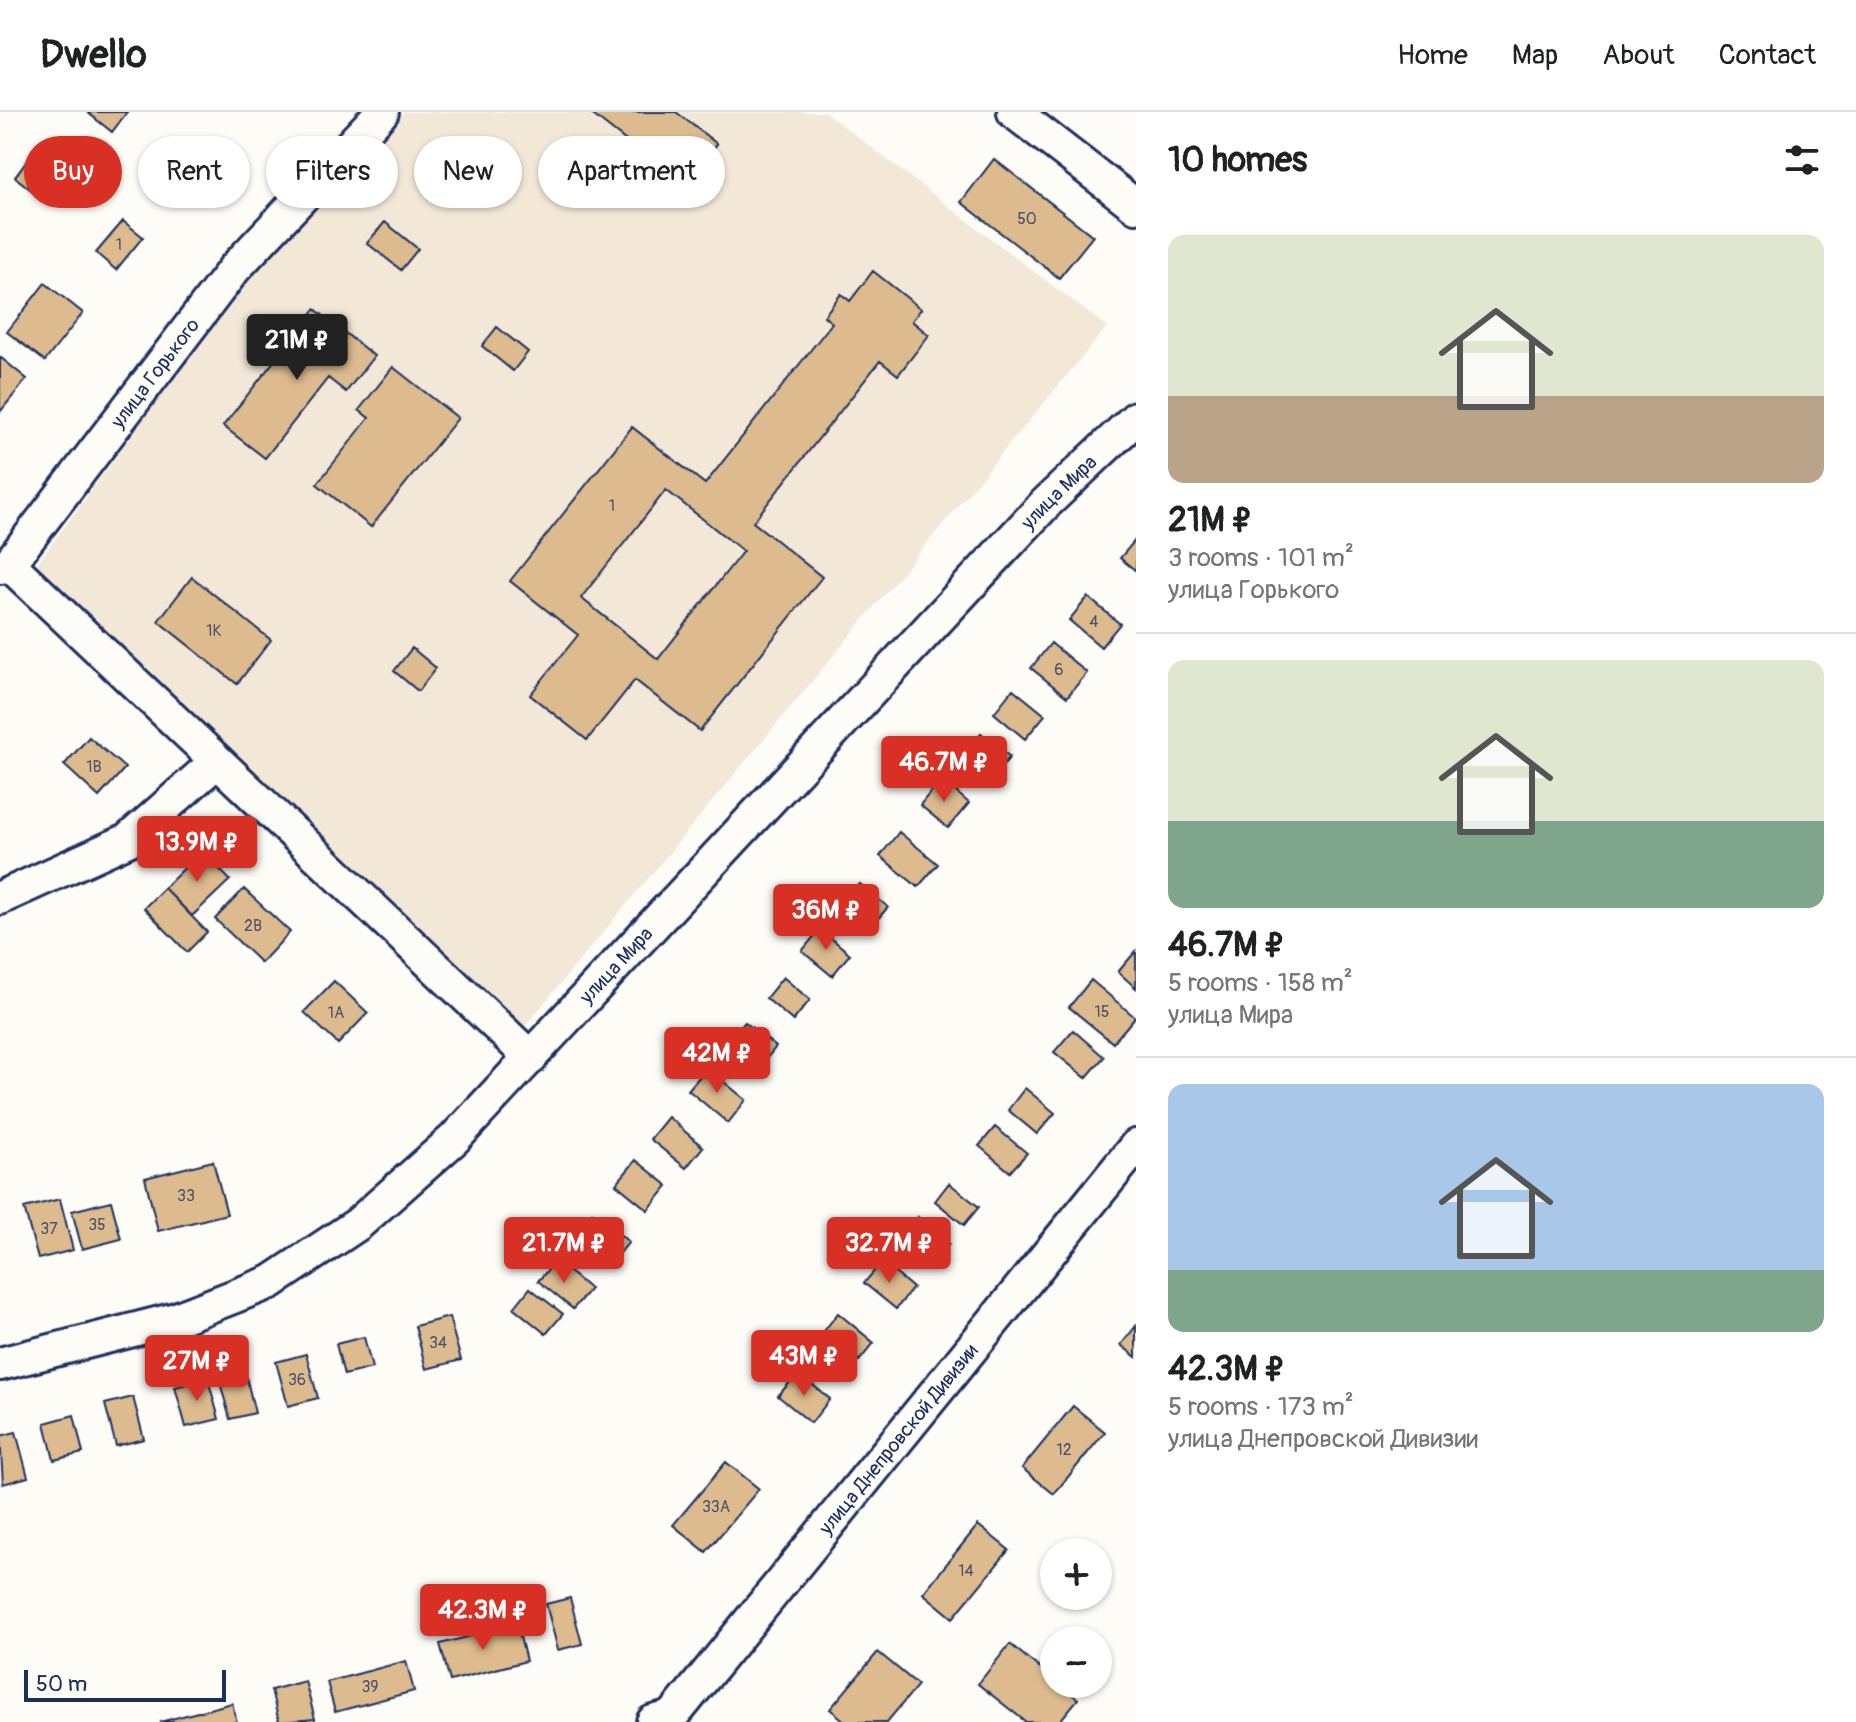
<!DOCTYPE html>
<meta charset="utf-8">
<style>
:root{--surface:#fff;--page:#f2f2f2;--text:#202124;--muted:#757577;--line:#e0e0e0;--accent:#d93025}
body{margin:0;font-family:Pangolin,sans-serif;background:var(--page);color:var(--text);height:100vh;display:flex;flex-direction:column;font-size:30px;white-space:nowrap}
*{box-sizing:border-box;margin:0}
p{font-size:26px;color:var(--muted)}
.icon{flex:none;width:44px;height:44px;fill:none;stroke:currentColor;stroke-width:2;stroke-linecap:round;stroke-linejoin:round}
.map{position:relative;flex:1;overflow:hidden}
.panel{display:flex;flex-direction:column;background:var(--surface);width:720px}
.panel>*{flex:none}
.banner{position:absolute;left:24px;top:24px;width:760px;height:72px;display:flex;gap:16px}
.controls{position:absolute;left:1040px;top:1426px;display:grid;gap:16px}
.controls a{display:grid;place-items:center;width:72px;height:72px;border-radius:50%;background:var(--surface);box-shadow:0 2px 6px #0004;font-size:40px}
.scale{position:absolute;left:24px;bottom:20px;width:202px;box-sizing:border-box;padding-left:8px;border:4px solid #1b2f5e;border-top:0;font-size:22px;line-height:28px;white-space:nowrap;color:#1b2f5e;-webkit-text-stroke:6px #fdfcf7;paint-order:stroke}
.price{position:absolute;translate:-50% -68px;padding:0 18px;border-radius:8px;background:var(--accent);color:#fff;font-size:26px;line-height:52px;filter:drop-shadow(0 2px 4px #0008)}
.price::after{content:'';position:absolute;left:50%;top:48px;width:24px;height:18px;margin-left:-12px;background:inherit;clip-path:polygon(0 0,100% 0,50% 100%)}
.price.current{background:#222;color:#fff}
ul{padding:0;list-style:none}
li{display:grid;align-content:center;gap:16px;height:424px;padding:0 32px}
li+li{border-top:2px solid var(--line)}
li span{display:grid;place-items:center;height:248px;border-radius:16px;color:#555}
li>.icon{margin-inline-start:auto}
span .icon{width:144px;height:144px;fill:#fffc;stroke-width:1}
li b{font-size:34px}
h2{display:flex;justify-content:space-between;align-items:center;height:96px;padding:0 32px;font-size:34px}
.pill{padding:0 28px;border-radius:36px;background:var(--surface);box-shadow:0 2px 6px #0004;font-size:28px;line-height:72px}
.pill.current{background:var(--accent);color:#fff}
header{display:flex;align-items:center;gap:48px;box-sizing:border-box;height:112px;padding:0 40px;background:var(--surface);border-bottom:2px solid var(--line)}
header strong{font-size:38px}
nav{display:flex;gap:44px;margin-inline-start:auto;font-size:28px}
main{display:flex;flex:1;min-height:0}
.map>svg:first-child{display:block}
.built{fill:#f3e8d8}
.building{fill:#ddbb8f;stroke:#1b2f5e;stroke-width:2;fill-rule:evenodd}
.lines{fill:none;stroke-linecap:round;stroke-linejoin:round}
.minor-casing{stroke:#1b2f5e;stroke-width:38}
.minor{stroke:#fdfcf7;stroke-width:32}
.labels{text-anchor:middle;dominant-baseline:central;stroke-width:6;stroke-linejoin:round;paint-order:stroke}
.number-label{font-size:16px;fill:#4c526a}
.street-label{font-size:20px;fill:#1b2f5e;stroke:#fdfcf7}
</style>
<header>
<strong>Dwello</strong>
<nav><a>Home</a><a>Map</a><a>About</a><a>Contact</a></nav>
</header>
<main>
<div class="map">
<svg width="1136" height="1610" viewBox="0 0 1136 1610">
<rect width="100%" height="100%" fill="#fdfcf7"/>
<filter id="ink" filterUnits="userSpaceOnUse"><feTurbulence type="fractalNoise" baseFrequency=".0125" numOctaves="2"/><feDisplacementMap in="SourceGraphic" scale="16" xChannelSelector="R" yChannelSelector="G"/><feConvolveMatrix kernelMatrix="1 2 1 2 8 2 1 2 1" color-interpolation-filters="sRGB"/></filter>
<g filter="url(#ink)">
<path class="built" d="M404,0H825L1107,215L521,919L33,457L285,116Z"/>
<path class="building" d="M87,0H127L112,20Z
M589,0H676L717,32L684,74Z
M454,33L493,64L476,86L437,55Z
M36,37L71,64L49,92L15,65Z
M994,47L1093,124L1059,166L961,90Z
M123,109L143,125L116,158L96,141Z
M385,110L418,137L401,158L367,131Z
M873,159L921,197L912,209L929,223L898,263L880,249L753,410L822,465L700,619L635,568L587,628L530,583L578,523L510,469L632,315L705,372L832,211L824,204L841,182L850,189ZM666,378L743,439L658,547L581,486Z
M45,171L83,201L45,249L7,220Z
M315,197L374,244L346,280L328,266L265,346L223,314Z
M497,215L528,240L513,259L482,234Z
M0,245L27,267L0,300Z
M393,255L458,306L371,415L317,372L369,306L359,298Z
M1136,427V459L1120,446Z
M192,465L271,528L237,572L158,509Z
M1088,485L1120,512L1101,535L1069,508Z
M1051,531L1087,561L1067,585L1031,556Z
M412,536L436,556L418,579L394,559Z
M1013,577L1045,603L1025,627L994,601Z
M981,621L1010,645L992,666L963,643Z
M89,625L125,656L99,685L64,653Z
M941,667L969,691L948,716L920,693Z
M899,720L938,752L918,775L880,744Z
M202,739L230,768L192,804L164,776Z
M860,772L888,795L870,816L842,793Z
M164,776L207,820L187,840L144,796Z
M244,777L290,820L261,851L215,807Z
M820,817L850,842L832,864L802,839Z
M1136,839V876L1118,860Z
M783,865L810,888L793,909L766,886Z
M1091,868L1135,905L1113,931L1069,895Z
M334,869L368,901L338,932L304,900Z
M745,910L776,935L757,958L726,932Z
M1073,918L1104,945L1086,966L1054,940Z
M707,956L746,988L728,1011L688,978Z
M1025,976L1055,1001L1037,1022L1008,998Z
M668,1005L703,1035L686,1056L650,1027Z
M995,1015L1027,1041L1010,1060L979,1034Z
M636,1048L668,1074L648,1098L616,1072Z
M213,1049L227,1102L158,1119L145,1066Z
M949,1071L979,1095L964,1113L935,1089Z
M60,1087L73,1138L38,1147L24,1096Z
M111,1089L121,1127L82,1137L72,1099Z
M592,1100L629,1130L611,1152L575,1121Z
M918,1105L949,1132L930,1154L899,1128Z
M556,1149L590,1177L573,1197L538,1169Z
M882,1150L913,1176L896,1197L864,1171Z
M530,1176L563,1202L546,1222L514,1196Z
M838,1201L874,1231L859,1249L824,1219Z
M449,1205L461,1248L426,1257L415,1214Z
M1136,1214V1245L1121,1233Z
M364,1225L372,1256L344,1263L336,1232Z
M306,1242L318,1286L288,1294L276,1250Z
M244,1256L255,1301L230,1307L218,1263Z
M798,1261L830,1287L811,1311L778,1284Z
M208,1267L219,1307L186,1315L175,1275Z
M133,1285L144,1327L116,1334L105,1292Z
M1073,1294L1105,1320L1054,1382L1022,1356Z
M74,1303L83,1341L54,1348L45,1311Z
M16,1320L28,1365L3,1372L0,1324Z
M726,1350L759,1377L706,1440L673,1413Z
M978,1413L1009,1438L953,1506L923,1481Z
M570,1486L582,1532L558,1538L546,1492Z
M517,1512L526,1549L450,1569L440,1532Z
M1010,1532L1054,1568V1572H1060L1078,1587L1059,1610H1026L978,1572Z
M878,1540L918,1573L887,1610H846L830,1597Z
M406,1549L414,1579L335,1600L327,1570Z
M305,1569L315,1607L279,1610L271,1578Z
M232,1591L237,1610H160Z"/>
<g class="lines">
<g class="minor-casing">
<g id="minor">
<path d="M1014,0L1136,94"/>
<path d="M9,452L531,946"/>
<path id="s1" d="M0,455L9,452L234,157L382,0"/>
<path d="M0,786L128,728L217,649"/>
<path id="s2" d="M0,1252L176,1207L271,1170L358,1112L454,1027L1045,392L1136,306"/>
<path id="s3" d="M653,1610L672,1605L1136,1034"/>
</g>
</g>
<use href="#minor" class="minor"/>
</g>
</g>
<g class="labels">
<g class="number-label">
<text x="1027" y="107">50</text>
<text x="119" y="133">1</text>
<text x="612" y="394">1</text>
<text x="1094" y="510">4</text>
<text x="214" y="519">1К</text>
<text x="1059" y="558">6</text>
<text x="94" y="655">1В</text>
<text x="253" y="814">2В</text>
<text x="1102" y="900">15</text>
<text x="336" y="901">1А</text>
<text x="186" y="1084">33</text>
<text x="97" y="1113">35</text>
<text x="49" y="1117">37</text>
<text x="438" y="1231">34</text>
<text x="297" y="1268">36</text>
<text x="1064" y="1338">12</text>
<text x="716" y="1395">33А</text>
<text x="966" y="1459">14</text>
<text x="370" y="1575">39</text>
</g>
<g class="street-label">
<text stroke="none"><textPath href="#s1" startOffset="250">улица Горького</textPath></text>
<text stroke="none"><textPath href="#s2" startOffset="1402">улица Мира</textPath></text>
<text stroke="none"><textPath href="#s2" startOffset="754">улица Мира</textPath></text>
<text stroke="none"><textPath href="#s3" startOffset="378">улица Днепровской Дивизии</textPath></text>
</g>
</g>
</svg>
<div class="controls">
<a>+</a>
<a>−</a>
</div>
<div class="scale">50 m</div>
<b class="price current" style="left:297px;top:270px">21M ₽</b>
<b class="price" style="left:944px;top:692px">46.7M ₽</b>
<b class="price" style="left:197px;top:772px">13.9M ₽</b>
<b class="price" style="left:826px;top:840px">36M ₽</b>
<b class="price" style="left:717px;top:983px">42M ₽</b>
<b class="price" style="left:564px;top:1173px">21.7M ₽</b>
<b class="price" style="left:889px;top:1173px">32.7M ₽</b>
<b class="price" style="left:804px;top:1286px">43M ₽</b>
<b class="price" style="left:197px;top:1291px">27M ₽</b>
<b class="price" style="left:483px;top:1540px">42.3M ₽</b>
<div class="banner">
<a class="pill current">Buy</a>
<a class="pill">Rent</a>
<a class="pill">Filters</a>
<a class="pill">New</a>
<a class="pill">Apartment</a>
</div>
</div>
<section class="panel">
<h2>10 homes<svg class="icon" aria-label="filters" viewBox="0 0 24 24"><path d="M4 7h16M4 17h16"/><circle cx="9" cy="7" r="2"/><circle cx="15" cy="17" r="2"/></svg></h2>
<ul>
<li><span style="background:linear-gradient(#dfe7d0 65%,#b9a48a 0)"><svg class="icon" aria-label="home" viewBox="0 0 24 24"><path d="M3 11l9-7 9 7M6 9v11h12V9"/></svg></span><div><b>21M ₽</b><p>3 rooms · 101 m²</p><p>улица Горького</p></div></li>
<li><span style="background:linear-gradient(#dfe7d0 65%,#7fa58c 0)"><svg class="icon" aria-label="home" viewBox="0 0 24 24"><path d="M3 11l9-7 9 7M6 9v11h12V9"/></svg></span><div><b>46.7M ₽</b><p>5 rooms · 158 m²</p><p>улица Мира</p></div></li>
<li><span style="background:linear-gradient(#a9c7e8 75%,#7fa58c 0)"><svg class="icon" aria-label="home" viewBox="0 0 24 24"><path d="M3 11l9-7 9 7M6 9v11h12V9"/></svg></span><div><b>42.3M ₽</b><p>5 rooms · 173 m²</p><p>улица Днепровской Дивизии</p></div></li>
</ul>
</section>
</main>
